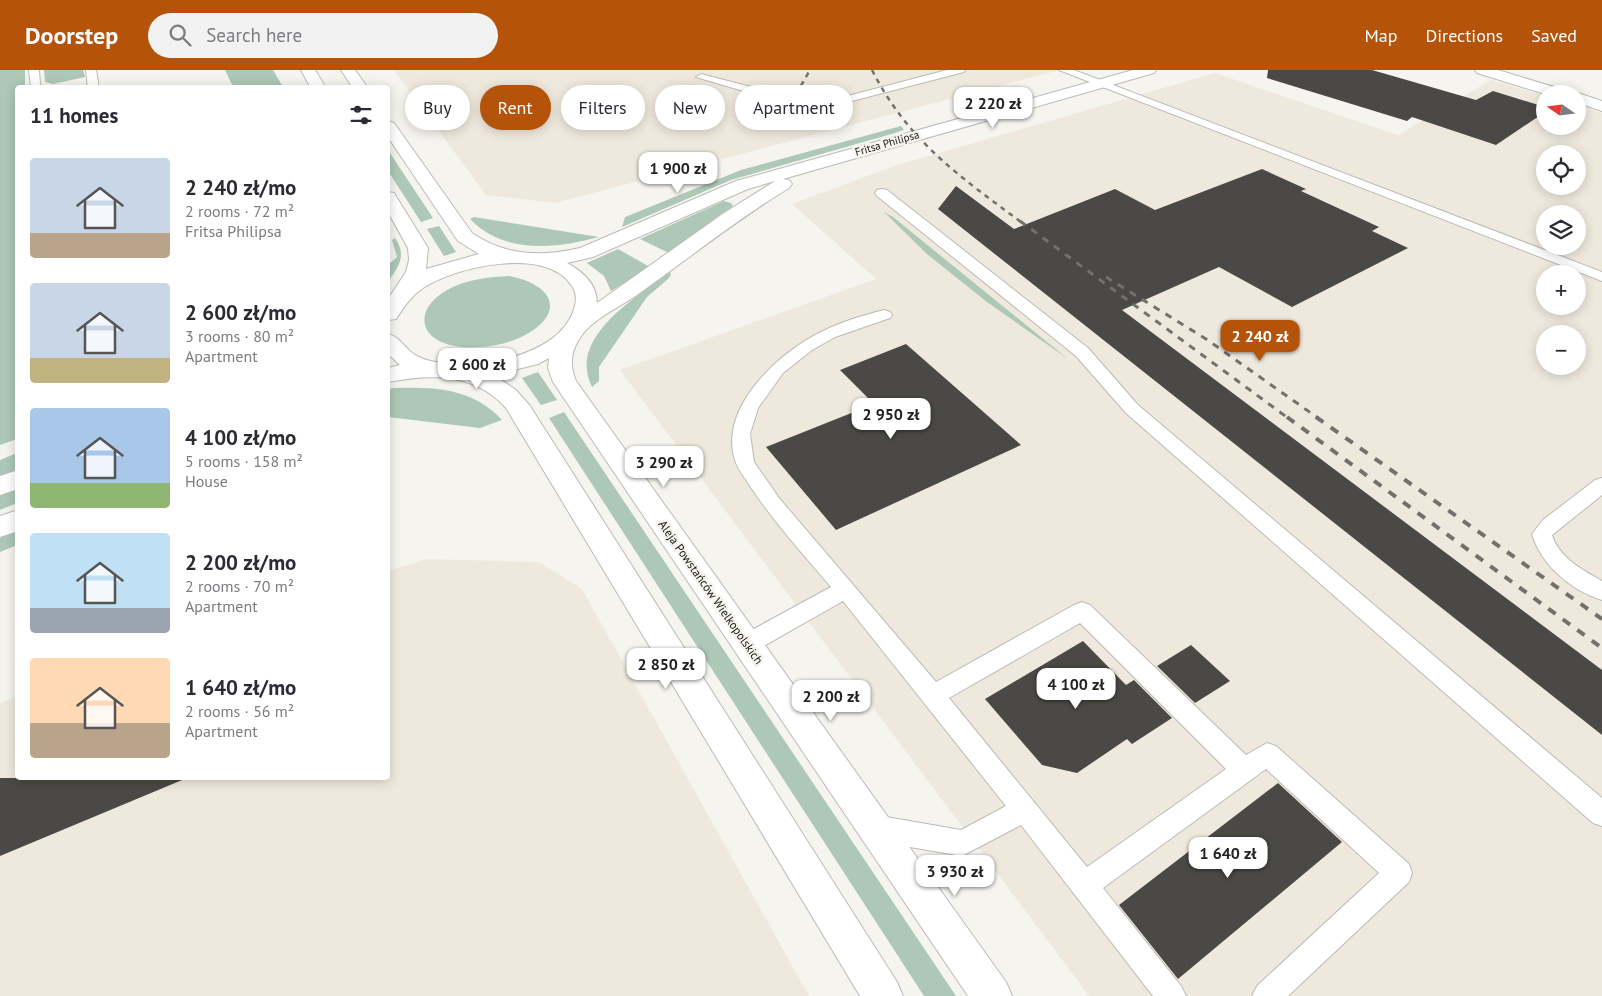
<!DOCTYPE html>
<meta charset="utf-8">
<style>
:root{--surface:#fff;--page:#f2f2f3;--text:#2b2b33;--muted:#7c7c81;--accent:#b45309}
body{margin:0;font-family:"PT Sans",sans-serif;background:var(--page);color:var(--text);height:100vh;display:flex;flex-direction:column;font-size:19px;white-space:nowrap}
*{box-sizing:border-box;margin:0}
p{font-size:16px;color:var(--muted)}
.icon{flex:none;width:28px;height:28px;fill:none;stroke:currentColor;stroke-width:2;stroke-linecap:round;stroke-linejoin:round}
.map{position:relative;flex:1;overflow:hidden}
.details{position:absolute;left:15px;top:15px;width:375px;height:695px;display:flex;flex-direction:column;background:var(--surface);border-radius:5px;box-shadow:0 2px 12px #0003}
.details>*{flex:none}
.top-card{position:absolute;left:405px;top:15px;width:475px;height:45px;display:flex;gap:10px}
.needle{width:32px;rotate:284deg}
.fabs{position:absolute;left:1536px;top:15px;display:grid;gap:10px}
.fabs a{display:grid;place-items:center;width:50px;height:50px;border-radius:50%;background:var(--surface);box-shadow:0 2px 12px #0003;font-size:25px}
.price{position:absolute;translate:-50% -42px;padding:0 11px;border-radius:10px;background:#fff;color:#222;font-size:16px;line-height:32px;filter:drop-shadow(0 1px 2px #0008)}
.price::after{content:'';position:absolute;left:50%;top:30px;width:15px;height:11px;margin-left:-8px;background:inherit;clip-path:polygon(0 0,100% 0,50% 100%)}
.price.on{background:var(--accent);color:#fff}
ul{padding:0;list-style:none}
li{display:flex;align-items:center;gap:15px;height:125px;padding:0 15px}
li span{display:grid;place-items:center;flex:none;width:140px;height:100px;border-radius:5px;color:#555}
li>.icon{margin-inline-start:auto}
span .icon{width:60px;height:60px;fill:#fffc;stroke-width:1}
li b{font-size:21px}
h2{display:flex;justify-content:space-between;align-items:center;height:60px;padding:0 15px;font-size:21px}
.tag{padding:0 18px;border-radius:22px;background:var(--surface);box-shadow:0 2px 12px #0003;font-size:18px;line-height:45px}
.tag.on{background:var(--accent);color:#fff}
header{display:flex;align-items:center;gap:30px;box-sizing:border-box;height:70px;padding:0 25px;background:var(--accent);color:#fff}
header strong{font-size:24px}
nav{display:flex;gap:28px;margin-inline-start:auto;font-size:18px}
.search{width:350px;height:45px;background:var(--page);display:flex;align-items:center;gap:12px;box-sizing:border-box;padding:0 18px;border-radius:28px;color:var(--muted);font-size:19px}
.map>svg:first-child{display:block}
.built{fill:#efe9dd;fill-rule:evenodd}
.green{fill:#adc8b7}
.building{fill:#4b4946}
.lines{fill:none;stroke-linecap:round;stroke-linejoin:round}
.lane-casing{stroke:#bcbab5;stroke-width:2}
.street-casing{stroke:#bcbab5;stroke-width:2}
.secondary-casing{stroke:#bcbab5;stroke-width:2}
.lane{fill:#fff;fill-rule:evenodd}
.street{fill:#fff;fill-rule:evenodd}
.secondary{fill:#fff;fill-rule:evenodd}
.rail-far2{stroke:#72716e;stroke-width:2.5;stroke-dasharray:5 5;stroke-linecap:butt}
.rail-far1{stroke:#72716e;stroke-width:3;stroke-dasharray:7 7;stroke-linecap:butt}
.rail{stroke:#72716e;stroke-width:4;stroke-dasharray:9 9;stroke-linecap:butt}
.labels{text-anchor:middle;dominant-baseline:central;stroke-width:5;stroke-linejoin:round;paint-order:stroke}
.far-street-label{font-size:11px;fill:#161513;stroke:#f6f4ef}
.street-label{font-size:12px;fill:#161513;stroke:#f6f4ef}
</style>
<header>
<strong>Doorstep</strong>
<div class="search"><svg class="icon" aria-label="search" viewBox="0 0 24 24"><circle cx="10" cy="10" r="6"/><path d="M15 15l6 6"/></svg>Search here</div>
<nav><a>Map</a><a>Directions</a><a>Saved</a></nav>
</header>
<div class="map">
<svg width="1602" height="926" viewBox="0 0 1602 926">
<rect width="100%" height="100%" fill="#f6f4ef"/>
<path class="built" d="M394,0H1060L555,133L486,125Z
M1215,3L1398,65L1491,10L1545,26V56H1578V36L1602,43V926H1089L620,300L876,209L792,134L894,96ZM1545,84H1578V116H1545ZM1545,144H1578V176H1545ZM1545,204H1578V236H1545ZM1545,264H1578V296H1545Z
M427,489L539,492L582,519L809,926H0V633L17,627L18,708H388V501Z"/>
<path class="green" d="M0,0H25V17L18,18L17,369L0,375Z
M44,0H83L85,7L53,14L45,12Z
M225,0H273L283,17H233Z
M901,56L904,60L895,63L731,110L622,157L625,147L741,100Z
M388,80L433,148L421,152L388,101Z
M724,131L731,133L733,136L669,183L640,169Z
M884,142L893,147L1068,289L987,232L927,184Z
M474,147L599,167C555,179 504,184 470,149Z
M439,156L456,182L444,186L427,159Z
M395,168C407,185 399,197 388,211V195L397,187L392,170Z
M618,179L650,197L611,221L604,206L587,193Z
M670,202L671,205L668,209L647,227L599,297V311L592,317C567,267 637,227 670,202Z
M509,206C557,215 566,246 519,268C502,276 482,278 463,277C416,274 411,236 453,217C471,209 489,207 509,206Z
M538,302L557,330L541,335L522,308Z
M394,318C434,317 473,318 502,350L480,358L388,347V319Z
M564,342L956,926H924L549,348Z
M17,383V400L0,407V390Z
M17,419V433L0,440V426Z
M17,461V475L0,482V468Z"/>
<path class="building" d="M1268,0H1372L1476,30L1493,21L1545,37V42L1496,75L1412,47L1407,51L1267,8Z
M1262,99L1306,119L1301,121L1379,157L1372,161L1408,178L1292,237L1219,197L1122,240L1602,600V665L938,139L956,116L1014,159L1115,119L1155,140Z
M906,274L1021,375L836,460L766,377L874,334L840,300Z
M1083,571L1126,615L1134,610L1172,648L1132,674L1127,669L1077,703L1042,695L985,629Z
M1191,575L1230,611L1195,633L1157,596Z
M0,708H187L0,786Z
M1278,713L1342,772L1178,909L1119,835Z"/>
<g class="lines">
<g class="lane-casing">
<path id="lane" d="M29,0H39L40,14L43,18L31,17Z
M86,0H96L99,18H88Z
M947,0H965L964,2L844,33L793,30L750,23L696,7L701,4L751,17L793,24L844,27Z
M1059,0H1074L1602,202V211Z
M882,119L887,120L1088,278L1138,335L1602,728V756L1593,753L1126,343L1076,286L877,126L875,123L877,120Z
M884,240L890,242L892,245L890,248L835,267L812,280L783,303L758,338L750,364L754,392L779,428L936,612L1074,535L1082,532L1090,535L1246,685L1267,673L1276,676L1409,794L1412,803L1409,812L1288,926H1252L1257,916L1379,803L1266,699L1103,818L1181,916L1186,926H1153L1021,755L962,786L875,771L866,767L862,758L866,749L875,745L961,760L1006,736L843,531L755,581L747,583L739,581L736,574L739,567L831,517C803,484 774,452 750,416C746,409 739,401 736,393C716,339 779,282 823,261C841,252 864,245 884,240ZM1080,553L1226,699L1087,797L949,628Z
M1602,408V425L1552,465C1559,488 1583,500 1602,511V530C1572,521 1541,495 1532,464L1543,450L1595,410Z"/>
</g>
<g class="street-casing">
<path id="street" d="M1475,0H1498L1567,21L1569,24H1545L1477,3Z
M1578,23L1602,31V41L1578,33Z"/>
</g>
<g class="secondary-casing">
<path id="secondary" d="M301,0H315L326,18H311Z
M341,0H355L368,18H353Z
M1133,0H1156L1154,3L783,109L789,110L792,114L789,118C736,150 688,189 637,225C621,236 592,250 582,265C571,280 569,294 576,311L1006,912L1012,926H968L553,312L548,298L549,288L538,294L494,305L516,320L530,336L897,912L903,926H860L506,338C474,302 431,304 388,312V298L400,295L388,284V264C399,267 403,275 411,282C416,287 428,291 436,292C477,300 556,287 573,242C576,233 578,225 572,216C547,176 456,196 423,218C411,226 404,237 396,249L388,250V229L406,202L409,190L408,178L388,142V122L394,123L428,178L426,199L479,184L458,171L388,67V51L394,53L472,163C506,186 540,187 580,178L736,111ZM775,111L724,143L597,233C597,214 582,201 567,193L593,187L748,119Z
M18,400V419L0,425V406Z
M18,440V461L0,467V446Z"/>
</g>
<use href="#lane" class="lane"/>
<use href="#street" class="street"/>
<use href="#secondary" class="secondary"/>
<path class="rail-far2" d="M872,0C908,71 959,106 1021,152
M776,59L810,0"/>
<path class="rail-far1" d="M1020,151L1288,348
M1106,207L1206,269L1318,348"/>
<path class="rail" d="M1287,347L1602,578
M1316,347L1602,549"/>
</g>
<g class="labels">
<g class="far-street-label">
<text transform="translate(887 73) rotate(-16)">Fritsa Philipsa</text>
</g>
<g class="street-label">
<text transform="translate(711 522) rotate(55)">Aleja Powstańców Wielkopolskich</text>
</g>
</g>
</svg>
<div class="fabs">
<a><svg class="needle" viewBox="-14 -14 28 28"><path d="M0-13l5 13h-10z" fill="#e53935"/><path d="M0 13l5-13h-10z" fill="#7c7c81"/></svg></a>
<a><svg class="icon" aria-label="locate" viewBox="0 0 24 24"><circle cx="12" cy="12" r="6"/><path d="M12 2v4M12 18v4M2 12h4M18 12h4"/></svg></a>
<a><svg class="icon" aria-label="layers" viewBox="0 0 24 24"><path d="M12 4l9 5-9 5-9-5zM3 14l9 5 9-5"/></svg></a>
<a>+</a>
<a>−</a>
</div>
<b class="price" style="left:993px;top:59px">2 220 zł</b>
<b class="price" style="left:678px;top:124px">1 900 zł</b>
<b class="price on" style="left:1260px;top:292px">2 240 zł</b>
<b class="price" style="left:477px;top:320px">2 600 zł</b>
<b class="price" style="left:891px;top:370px">2 950 zł</b>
<b class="price" style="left:664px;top:418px">3 290 zł</b>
<b class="price" style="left:666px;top:620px">2 850 zł</b>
<b class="price" style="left:1076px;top:640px">4 100 zł</b>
<b class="price" style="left:831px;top:652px">2 200 zł</b>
<b class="price" style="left:1228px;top:809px">1 640 zł</b>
<b class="price" style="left:955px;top:827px">3 930 zł</b>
<div class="top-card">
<a class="tag">Buy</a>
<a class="tag on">Rent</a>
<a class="tag">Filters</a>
<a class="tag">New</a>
<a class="tag">Apartment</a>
</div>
<section class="details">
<h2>11 homes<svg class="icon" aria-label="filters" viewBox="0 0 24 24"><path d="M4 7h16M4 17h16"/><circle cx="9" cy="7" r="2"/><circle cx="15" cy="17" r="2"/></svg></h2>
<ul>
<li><span style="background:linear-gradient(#c9d6e8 75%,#b9a48a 0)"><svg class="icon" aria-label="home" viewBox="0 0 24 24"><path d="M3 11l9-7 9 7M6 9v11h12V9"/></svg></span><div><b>2 240 zł/mo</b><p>2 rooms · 72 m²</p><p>Fritsa Philipsa</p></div></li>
<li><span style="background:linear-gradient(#c9d6e8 75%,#c2b280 0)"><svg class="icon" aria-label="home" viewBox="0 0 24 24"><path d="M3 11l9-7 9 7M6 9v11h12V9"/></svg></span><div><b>2 600 zł/mo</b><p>3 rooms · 80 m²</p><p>Apartment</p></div></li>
<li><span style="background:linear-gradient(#a9c7e8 75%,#8fb573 0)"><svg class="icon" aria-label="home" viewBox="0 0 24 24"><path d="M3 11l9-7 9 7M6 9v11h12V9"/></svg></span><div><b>4 100 zł/mo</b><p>5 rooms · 158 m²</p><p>House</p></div></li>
<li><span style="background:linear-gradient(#bfe0f5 75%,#9aa5b1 0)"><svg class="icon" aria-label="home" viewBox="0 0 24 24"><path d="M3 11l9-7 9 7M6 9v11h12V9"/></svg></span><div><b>2 200 zł/mo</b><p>2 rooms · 70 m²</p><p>Apartment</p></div></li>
<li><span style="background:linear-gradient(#ffd9b3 65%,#b9a48a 0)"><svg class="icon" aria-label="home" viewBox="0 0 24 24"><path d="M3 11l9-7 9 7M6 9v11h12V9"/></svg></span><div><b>1 640 zł/mo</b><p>2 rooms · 56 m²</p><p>Apartment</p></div></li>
</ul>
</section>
</div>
